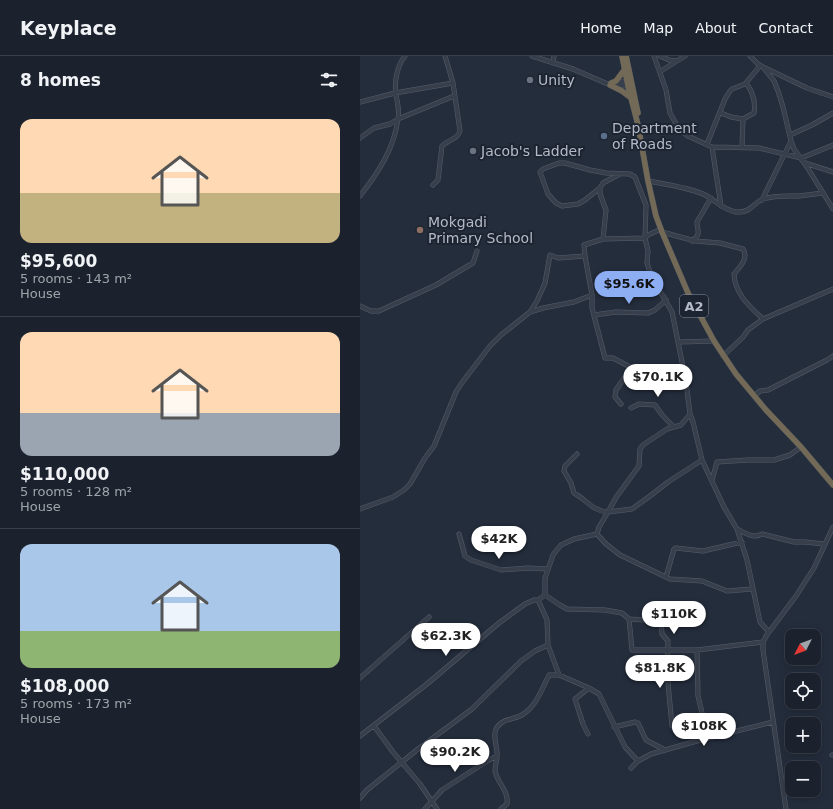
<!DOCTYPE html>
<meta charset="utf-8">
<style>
:root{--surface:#1b222d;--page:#282f39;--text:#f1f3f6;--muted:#a0a4aa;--line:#393f49;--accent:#8daef3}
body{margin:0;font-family:"DejaVu Sans",sans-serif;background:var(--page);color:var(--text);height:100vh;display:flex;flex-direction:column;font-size:15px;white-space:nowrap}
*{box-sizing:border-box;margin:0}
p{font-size:13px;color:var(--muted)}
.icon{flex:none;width:22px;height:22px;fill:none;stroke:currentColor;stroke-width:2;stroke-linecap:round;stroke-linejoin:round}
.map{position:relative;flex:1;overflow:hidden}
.panel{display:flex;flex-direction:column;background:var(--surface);width:360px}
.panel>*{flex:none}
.needle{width:26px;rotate:228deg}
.buttons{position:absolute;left:425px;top:573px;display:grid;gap:8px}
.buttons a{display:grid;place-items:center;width:36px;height:36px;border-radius:8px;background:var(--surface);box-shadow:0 2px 10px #0003,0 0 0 1px var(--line);font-size:20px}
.price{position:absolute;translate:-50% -34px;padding:0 9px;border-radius:14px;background:#fff;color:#222;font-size:13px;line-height:26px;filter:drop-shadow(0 1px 2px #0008)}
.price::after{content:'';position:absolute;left:50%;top:24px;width:12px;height:9px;margin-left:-6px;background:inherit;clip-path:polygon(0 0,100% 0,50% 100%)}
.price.on{background:var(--accent);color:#111}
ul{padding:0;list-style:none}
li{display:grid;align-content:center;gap:8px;height:212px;padding:0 20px}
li+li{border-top:1px solid var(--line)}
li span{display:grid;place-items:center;height:124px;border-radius:12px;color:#555}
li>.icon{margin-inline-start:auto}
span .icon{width:72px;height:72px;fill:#fffc;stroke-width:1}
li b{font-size:17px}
h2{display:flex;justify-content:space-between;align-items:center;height:48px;padding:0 20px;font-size:17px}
header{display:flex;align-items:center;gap:24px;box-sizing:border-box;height:56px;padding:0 20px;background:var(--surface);border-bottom:1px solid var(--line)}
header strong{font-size:19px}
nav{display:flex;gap:22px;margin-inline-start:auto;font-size:14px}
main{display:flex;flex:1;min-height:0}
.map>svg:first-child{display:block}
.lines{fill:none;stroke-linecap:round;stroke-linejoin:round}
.minor-casing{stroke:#565d6a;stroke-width:5}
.highway-casing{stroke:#434a57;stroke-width:6}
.minor{stroke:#383f4c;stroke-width:4}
.highway{stroke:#726956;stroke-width:5.5}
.worship-dot{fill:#6b7280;stroke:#1d2431;stroke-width:1.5}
.service-dot{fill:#5c6f8a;stroke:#1d2431;stroke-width:1.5}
.education-dot{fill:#8d6e63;stroke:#1d2431;stroke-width:1.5}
.labels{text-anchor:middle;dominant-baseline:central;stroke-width:4;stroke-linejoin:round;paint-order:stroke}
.shield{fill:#1d2431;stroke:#878d9a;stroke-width:1}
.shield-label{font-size:13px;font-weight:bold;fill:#b4bac7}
.poi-label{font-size:14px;fill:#b4bac7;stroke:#1d2431;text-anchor:start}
</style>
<header>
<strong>Keyplace</strong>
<nav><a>Home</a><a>Map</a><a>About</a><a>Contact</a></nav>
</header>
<main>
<section class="panel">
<h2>8 homes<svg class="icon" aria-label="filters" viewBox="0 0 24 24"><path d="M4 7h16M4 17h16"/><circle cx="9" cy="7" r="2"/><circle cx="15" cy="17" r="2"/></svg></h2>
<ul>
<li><span style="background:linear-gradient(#ffd9b3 60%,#c2b280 0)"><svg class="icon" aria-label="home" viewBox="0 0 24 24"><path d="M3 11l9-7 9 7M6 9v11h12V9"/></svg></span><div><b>$95,600</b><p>5 rooms · 143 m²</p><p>House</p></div></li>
<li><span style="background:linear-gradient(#ffd9b3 65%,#9aa5b1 0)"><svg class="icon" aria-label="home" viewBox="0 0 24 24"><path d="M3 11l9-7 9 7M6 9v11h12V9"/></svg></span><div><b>$110,000</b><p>5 rooms · 128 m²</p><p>House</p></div></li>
<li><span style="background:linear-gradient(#a9c7e8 70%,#8fb573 0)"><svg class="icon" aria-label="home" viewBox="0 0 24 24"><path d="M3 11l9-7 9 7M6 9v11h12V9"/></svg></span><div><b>$108,000</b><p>5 rooms · 173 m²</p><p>House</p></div></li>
</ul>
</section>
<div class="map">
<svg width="473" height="753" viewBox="0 0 473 753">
<rect width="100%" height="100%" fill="#242d3c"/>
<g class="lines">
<g class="minor-casing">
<path id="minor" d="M172,0L213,13L250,29L270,30
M294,0L306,34L310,57L319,73L328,80L352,91L399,92L441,102L473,89
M300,0L309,4L316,5
M390,0L398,8L403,11L447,32L473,41
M193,6L194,0
M403,11L414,25L418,35L423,51L431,85L434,93L447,111L473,153
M301,15L325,0
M253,27L270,25
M0,46L35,37L93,27
M361,57L371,61L383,63
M430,79L452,69L473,57
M0,82L14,72L30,68L38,63L94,40
M347,88L365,43L370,35L372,33L385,28L400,10
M352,91L361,150
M382,91L383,63L394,57C396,46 392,35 386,27
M445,107L473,116
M260,118L243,127L240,132L225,144L218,148L202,150L196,147L188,138L180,116L183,113L199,107H205L230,114L246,117L270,118L275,121L286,149L285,182L288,195L287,207L293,226L303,240L312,256L326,326L330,358L333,366L342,404L364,451L377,473L387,504L400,566L409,576L436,540L454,512L473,471
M288,125C304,128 333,132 347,140C357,146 364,154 376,156C391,157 392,148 403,143C415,139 427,140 439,140C447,139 455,138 463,137
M73,129L78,124L82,90C88,84 98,83 100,75L93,27L85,0
M240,132V138L246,154L243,183
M0,140C18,117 34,93 38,63C40,54 37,47 36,38C34,26 37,10 45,0
M402,144L431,85
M301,173L288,179L285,182L243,183L224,189L225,200L232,239V252L245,302H253L289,321L318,330L326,326
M302,176L335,185L360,187L383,193C389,202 380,211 374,218C375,238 389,250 403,263
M332,185C342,177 337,176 337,166L351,142
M0,250L11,255H19L76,229L113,207L117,195
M170,256L183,252L214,246L232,239
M234,259L256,256L288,257L295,254L306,244
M319,286L354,285
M363,300L383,281L388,274L403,263L473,233
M394,340L400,335L408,334L467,304L473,300
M261,348L255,341L256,334L271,312
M271,352L279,348L295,349L303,360L314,371
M217,398L205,410L204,415L211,427L214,437C227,444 232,455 248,456L257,440L279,410L280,393L283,389L307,373L321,369L330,358
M352,424L357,406L388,404H414L430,399L441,391
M0,453L33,441L44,434L50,428L65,402L74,390L96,336L101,328L130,290L141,279L170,256L177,245L185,227L190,199L198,202L225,200
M377,473C385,477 393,483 402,478L434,486H445L464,488
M99,478L105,500L111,504L141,514L168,512L188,513
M237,478L246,488L260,499L310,523L342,525L367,535L392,533
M306,521L314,493L316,492L343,495L382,486
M185,539L200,549L207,553L245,554L262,557L269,563L301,565L302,578L308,585L307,616L312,670
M269,563L272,594H337L403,586
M409,575L403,586V594L426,753
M188,589L199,619
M337,594L338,640L348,682
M0,622L69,561
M14,670L33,696L60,728L77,753
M254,671L275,666L278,667L286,684L305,694
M228,678L223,668L215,643L229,632L239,638L265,691L278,705
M0,680L67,628L139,567L165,548L174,544H178L185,539V522L193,499L196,495L201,489L214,483L237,478L239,471L248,456L272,453L290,440L308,426L342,404
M472,699H473
M271,712L278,705L291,698L344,683L413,666
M0,742L7,734L58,693L112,653L161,605L175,595L188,589L187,564L178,544
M65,753L82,734L129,704L137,700
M141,753L147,748C149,734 136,726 135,714C135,710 137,705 137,701C138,693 134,685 135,677C137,663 153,664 162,659C176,651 182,633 189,619H199L229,632"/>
</g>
<g class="highway-casing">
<path id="highway" d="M262,0L268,30L278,69L288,125L296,160L302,176L328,237L354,285L376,318L406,354L441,391L473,429
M266,0L278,57
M251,27L256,25L265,13
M250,29L262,35L270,41"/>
</g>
<use href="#minor" class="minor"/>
<use href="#highway" class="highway"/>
</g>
<g class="worship-dot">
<circle cx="170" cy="24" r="4"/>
<circle cx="113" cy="95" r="4"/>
</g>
<circle class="service-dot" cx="244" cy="80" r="4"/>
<circle class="education-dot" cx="60" cy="174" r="4"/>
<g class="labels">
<rect class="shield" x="320" y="239" width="28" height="22" rx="3"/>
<g class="shield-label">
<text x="334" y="250">A2</text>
</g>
<g class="poi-label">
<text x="178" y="24">Unity</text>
<text x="252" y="72">Department<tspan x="252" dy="16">of Roads</tspan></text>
<text x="121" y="95">Jacob's Ladder</text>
<text x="68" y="166">Mokgadi<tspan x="68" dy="16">Primary School</tspan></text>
</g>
</g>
</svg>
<div class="buttons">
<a><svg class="needle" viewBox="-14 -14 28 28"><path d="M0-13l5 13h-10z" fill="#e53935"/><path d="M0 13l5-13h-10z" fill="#a0a4aa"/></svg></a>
<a><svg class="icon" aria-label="locate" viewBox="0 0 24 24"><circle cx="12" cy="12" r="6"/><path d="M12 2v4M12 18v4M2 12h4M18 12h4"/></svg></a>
<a>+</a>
<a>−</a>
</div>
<b class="price on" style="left:269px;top:249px">$95.6K</b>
<b class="price" style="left:298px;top:342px">$70.1K</b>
<b class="price" style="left:139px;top:504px">$42K</b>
<b class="price" style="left:314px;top:579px">$110K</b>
<b class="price" style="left:86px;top:601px">$62.3K</b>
<b class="price" style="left:300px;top:633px">$81.8K</b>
<b class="price" style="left:344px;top:691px">$108K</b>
<b class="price" style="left:95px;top:717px">$90.2K</b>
</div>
</main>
